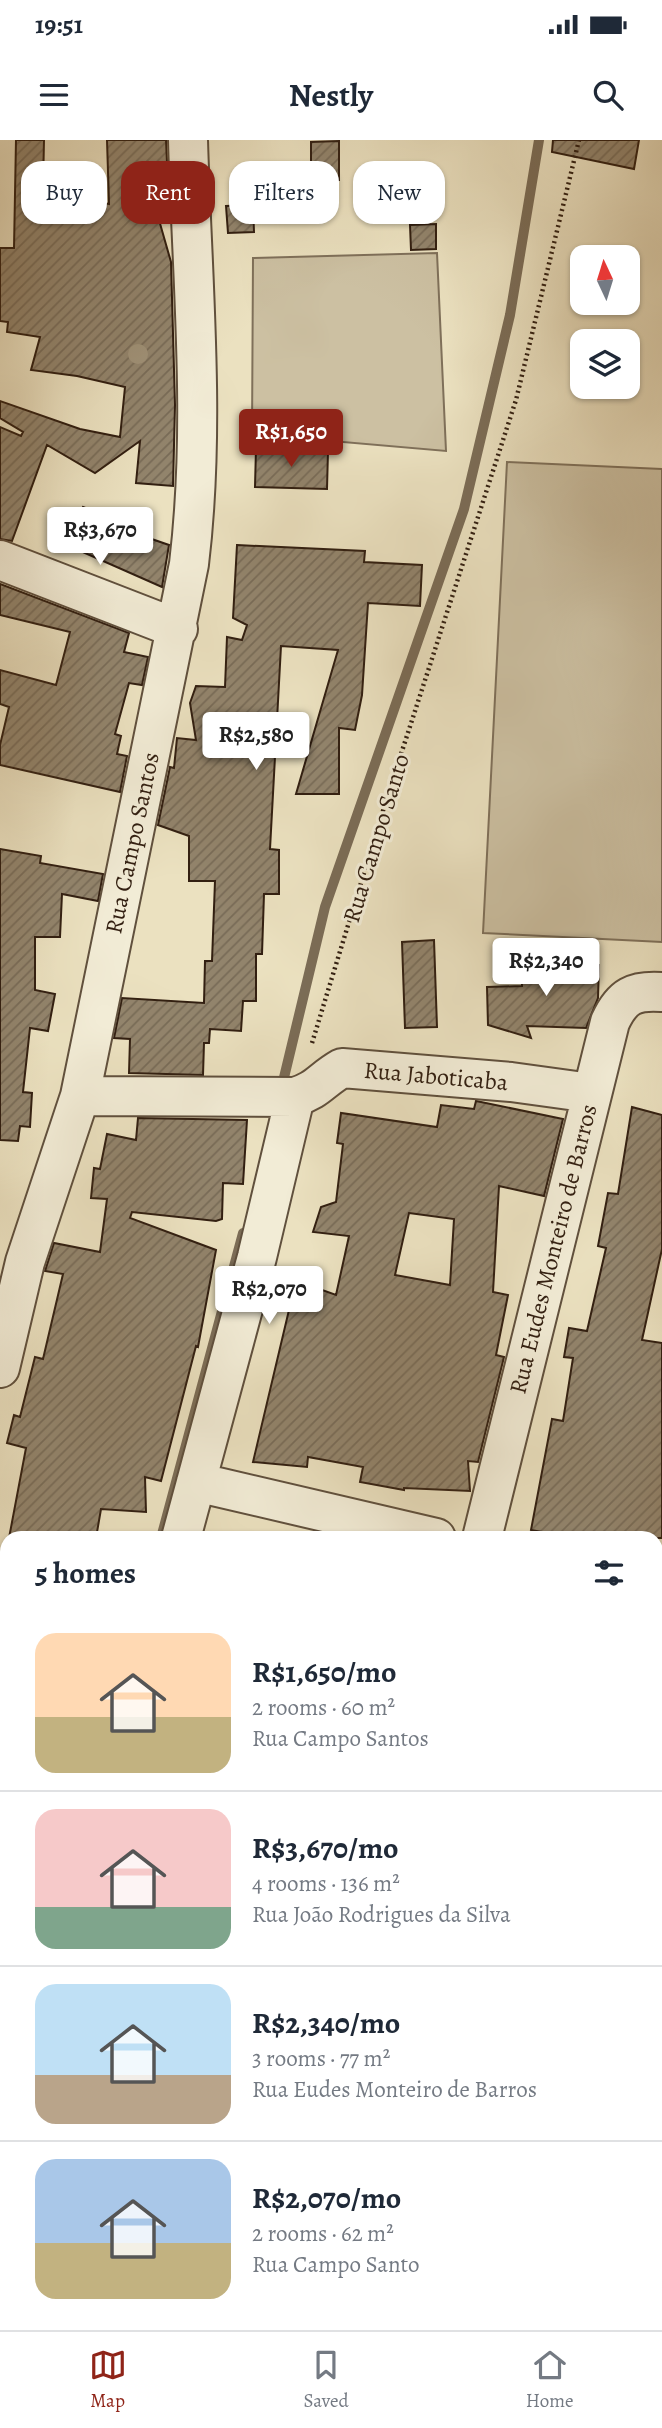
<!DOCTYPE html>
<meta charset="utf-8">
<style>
:root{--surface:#fff;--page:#f6f6f7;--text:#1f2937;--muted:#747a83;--line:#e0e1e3;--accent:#8f2418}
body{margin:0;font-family:Alegreya,serif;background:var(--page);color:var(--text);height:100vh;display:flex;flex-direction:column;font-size:26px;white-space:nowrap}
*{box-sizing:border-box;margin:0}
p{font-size:23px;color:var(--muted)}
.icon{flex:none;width:38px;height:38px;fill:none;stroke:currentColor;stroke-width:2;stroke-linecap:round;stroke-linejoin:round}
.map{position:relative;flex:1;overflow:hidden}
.drawer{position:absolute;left:0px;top:1391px;width:663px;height:800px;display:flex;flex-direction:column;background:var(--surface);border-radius:21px 21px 0 0;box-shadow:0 2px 5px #0004}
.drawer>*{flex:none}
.guide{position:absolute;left:21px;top:21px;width:621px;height:63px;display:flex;gap:14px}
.needle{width:46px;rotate:356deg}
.tools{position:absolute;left:570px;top:105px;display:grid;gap:14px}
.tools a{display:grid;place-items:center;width:70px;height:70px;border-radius:14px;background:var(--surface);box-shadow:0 2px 5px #0004;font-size:35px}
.price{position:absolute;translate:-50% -60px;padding:0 16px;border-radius:7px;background:#fff;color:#222;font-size:23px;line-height:46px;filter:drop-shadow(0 2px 4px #0008)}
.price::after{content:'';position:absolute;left:50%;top:42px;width:21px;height:16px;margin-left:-10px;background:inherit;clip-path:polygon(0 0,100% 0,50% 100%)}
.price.on{background:var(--accent);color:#fff}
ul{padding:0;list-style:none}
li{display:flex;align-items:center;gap:21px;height:175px;padding:0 35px}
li+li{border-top:2px solid var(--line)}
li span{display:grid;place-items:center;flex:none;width:196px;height:140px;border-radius:21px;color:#555}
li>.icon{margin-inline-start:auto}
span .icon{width:84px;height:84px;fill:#fffc;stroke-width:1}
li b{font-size:30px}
h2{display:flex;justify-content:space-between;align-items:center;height:84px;padding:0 35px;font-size:30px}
.pill{padding:0 24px;border-radius:21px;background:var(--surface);box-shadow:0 2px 5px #0004;font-size:24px;line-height:63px}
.pill.on{background:var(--accent);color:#fff}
.status{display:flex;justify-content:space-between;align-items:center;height:49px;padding:0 35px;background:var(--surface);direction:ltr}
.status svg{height:19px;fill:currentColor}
header{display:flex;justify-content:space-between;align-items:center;height:91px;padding:0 35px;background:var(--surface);font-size:32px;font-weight:600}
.dock{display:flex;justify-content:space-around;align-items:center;height:98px;border-top:2px solid var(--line);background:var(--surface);font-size:19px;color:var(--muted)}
.dock a{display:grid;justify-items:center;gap:4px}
.dock .on{color:var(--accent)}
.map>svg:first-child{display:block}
.green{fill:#ccc0a2;stroke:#7f705a;stroke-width:2}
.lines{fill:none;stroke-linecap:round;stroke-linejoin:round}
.stream{stroke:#7b6c56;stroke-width:10}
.building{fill:url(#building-hatch);stroke:#321f11;stroke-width:2;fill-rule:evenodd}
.street-casing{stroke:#60503d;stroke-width:42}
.secondary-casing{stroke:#321f11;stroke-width:42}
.path{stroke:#321f11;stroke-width:4.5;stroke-dasharray:2 3.5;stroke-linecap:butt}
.street{stroke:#f2ecd6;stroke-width:38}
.secondary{stroke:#f2ecd6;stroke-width:38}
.tree{fill:#9f9177}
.labels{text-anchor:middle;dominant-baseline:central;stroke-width:6;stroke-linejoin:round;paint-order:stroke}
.street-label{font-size:24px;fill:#321f11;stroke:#f2ecd6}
</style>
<div class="status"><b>19:51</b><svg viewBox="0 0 49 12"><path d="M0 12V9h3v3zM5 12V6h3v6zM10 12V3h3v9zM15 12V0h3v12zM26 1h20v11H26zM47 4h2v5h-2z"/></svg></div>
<header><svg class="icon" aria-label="menu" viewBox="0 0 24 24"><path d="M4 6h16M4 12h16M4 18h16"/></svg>Nestly<svg class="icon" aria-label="search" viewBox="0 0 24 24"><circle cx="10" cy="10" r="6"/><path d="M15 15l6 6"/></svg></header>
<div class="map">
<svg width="662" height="2190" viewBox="0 0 662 2190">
<defs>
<pattern id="building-hatch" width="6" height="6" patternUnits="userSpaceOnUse" patternTransform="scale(1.75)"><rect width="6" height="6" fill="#92846c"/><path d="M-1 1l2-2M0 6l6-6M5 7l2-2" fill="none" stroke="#786b57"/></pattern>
</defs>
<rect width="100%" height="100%" fill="#ebe1c0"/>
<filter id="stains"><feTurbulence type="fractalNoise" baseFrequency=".00286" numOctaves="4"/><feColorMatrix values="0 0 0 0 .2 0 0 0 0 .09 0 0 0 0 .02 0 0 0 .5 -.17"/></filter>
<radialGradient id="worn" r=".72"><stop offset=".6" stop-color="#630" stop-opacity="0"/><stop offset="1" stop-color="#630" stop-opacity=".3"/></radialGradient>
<path class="green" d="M437,113L446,311L252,294L253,118Z
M507,322L662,329V802L483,793Z"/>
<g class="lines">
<path class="stream" d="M281,950L325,767L464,369L510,175L539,0
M161,1398L243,1093
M0,1907L7,1888"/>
</g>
<path class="building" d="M16,0H44L43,48H59V54L109,64L107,0H166L169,68L155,66L171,122L175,265L173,346L136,343L140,301L95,333L47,305L12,401L0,399V287L21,296L23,292L0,278V261L80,289L120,297L125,247L77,236L31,230L40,197L7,192L8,182L0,181V108H14Z
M553,0H639L634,29L552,12Z
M339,1V40H311V2Z
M253,65L254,92L228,93L226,66Z
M436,84V109L411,110L410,85Z
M256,308L328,311L327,349L255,347Z
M83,367L118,381L117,387L169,405L162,447L69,406Z
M237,405L365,411L364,422L422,425L420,466L368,463L362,555L355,590L339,588V654H296L338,510L281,506L270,709L279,710V754H264L262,814H256V861H243L241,891L210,889L209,903H204L203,935L129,933L130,899L114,898L122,858L204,863L205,821H212L215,741H189V696L158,685L170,627L174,628L177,598L196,600L190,563L196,546L225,547L227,497L242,500L247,485L233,478Z
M0,444L129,493L124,512L148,517L142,545L129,543L115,594L121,596L117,614L127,616L120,652L0,625V605L9,567L0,564V530L56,545L70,492L0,475Z
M0,709L41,716L40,723L103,734L98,761L62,754L60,797H35V850L55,854L48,891L30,888L23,952L32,953L30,987L20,986L18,1001L0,1000Z
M434,800L437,887L405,888L402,802Z
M521,823L599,825L598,858L586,888L527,886L531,898L488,885L487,847L522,846Z
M476,961L563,979L544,1056L499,1046L493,1152L508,1155L496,1215L504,1217L478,1322L468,1321L470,1351L404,1348V1350L360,1342L363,1327L308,1317L307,1327L253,1322L289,1170L287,1169L297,1141L336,1155L349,1096L313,1092L321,1067L336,1062L343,1004L337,1003L341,973L437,987L441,965L474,969ZM409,1073L454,1079L450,1145L395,1135Z
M632,967L662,975V1109L642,1200L662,1203V1398H575L531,1390L552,1279L563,1281L573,1218L564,1217L569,1188L587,1191L606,1108L598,1106L608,1053L618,1054Z
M138,978L247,980L243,1044L223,1043L222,1079L216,1081L132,1072L130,1078L216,1110L198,1207L196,1206L161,1341L145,1337L146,1372L101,1369L96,1398H9L26,1308L7,1303L14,1275L20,1277L35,1217L43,1219L63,1134L45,1131L46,1128L54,1103L100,1112L107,1059L91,1058L94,1028L100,1029L107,994L136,1000Z"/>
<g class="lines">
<g class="street-casing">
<path id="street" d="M0,420L178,489
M80,956L295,957C318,950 321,940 342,928L511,942L591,953
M0,1228L25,1122L80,956L189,424C206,284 192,140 188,0
M196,1342L436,1398
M181,1398L257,1117L295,957
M482,1398L610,882C622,856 634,850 662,852
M656,1451L662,1452
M656,1587L662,1568
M656,1821L662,1823
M0,2048L7,2049
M656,2117L662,2118
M303,2190V2184
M661,2190L662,2173"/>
</g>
<g class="secondary-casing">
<path id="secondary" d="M0,1681L7,1682
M656,1743H662"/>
</g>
<path class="path" d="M312,903L390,648L516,260L579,0
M0,1757L7,1724"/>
<use href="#street" class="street"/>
<use href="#secondary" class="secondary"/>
</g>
<circle class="tree" cx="138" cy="214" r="10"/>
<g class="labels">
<g class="street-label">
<text transform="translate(376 698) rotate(-73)">Rua Campo Santo</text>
<text transform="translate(132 703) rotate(-78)">Rua Campo Santos</text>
<text transform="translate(436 936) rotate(5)">Rua Jaboticaba</text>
<text transform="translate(553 1109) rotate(-76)">Rua Eudes Monteiro de Barros</text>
</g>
</g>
<rect width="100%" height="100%" filter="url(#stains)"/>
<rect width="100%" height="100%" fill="url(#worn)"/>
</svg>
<div class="tools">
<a><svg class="needle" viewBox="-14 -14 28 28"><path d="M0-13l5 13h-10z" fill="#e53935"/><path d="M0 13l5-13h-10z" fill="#747a83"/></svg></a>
<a><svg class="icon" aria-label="layers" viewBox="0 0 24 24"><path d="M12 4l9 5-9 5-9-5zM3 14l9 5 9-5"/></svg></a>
</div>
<b class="price on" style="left:291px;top:329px">R$1,650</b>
<b class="price" style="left:100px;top:427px">R$3,670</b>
<b class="price" style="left:256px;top:632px">R$2,580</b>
<b class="price" style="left:546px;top:858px">R$2,340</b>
<b class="price" style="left:269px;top:1186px">R$2,070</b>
<div class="guide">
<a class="pill">Buy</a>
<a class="pill on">Rent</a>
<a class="pill">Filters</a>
<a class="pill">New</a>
</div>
<section class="drawer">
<h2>5 homes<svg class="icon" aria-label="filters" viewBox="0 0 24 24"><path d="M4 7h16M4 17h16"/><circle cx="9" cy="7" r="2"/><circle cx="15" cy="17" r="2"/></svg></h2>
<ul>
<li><span style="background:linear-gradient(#ffd9b3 60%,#c2b280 0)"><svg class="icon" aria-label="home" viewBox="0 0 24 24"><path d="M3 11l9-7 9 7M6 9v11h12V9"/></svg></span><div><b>R$1,650/mo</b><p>2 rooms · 60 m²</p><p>Rua Campo Santos</p></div></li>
<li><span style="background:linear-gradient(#f6c9c9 70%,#7fa58c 0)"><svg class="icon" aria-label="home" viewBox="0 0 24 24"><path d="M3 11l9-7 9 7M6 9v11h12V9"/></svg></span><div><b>R$3,670/mo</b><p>4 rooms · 136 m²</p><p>Rua João Rodrigues da Silva</p></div></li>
<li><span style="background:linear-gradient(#bfe0f5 65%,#b9a48a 0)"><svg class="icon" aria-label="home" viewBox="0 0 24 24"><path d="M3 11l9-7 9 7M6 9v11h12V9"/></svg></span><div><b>R$2,340/mo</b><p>3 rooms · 77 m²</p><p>Rua Eudes Monteiro de Barros</p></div></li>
<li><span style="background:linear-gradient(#a9c7e8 60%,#c2b280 0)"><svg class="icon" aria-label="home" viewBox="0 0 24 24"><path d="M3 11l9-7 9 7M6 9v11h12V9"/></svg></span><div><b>R$2,070/mo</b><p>2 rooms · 62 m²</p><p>Rua Campo Santo</p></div></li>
</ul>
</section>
</div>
<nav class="dock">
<a class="on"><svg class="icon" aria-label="map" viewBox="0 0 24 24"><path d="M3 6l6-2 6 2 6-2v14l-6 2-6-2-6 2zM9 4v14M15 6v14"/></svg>Map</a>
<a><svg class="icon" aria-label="saved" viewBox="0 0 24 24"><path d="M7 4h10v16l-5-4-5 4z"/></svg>Saved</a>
<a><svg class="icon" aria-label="home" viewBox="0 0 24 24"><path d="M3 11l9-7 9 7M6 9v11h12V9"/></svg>Home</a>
</nav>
